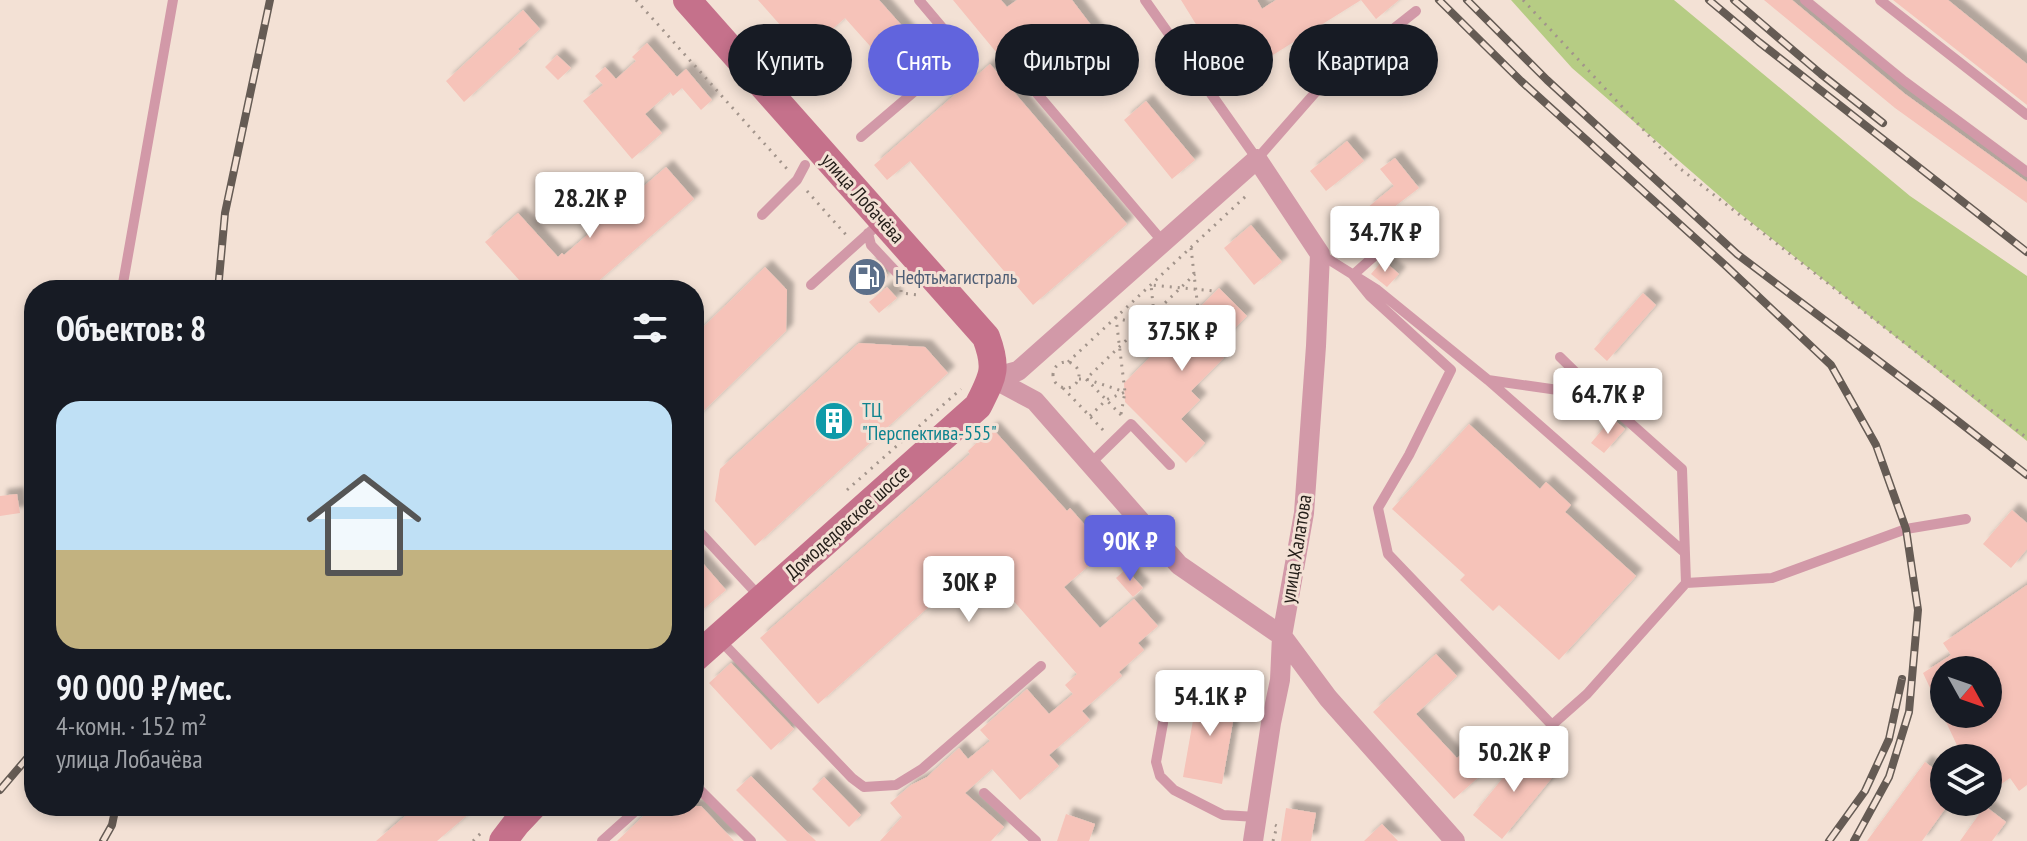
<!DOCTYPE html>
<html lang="ru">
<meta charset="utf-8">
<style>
:root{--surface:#171b24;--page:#242831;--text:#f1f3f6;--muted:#9ea1a6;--accent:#6164dd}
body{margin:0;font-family:"PT Sans Narrow",sans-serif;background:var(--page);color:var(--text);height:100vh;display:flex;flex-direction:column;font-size:30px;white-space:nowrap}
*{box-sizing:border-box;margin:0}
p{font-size:26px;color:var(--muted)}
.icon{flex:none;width:44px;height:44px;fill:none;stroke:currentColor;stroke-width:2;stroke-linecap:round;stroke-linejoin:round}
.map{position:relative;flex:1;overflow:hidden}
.side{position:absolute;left:24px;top:280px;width:680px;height:536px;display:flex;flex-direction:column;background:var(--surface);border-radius:32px;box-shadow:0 4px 12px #0003}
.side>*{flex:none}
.guide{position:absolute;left:728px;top:24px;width:760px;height:72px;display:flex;gap:16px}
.needle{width:52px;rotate:130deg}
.fabs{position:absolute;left:1930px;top:656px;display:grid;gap:16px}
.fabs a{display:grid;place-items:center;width:72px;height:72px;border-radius:50%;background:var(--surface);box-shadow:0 4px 12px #0003;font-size:40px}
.price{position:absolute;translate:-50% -68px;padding:0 18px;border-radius:8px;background:#fff;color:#222;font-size:26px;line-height:52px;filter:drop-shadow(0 2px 4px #0008)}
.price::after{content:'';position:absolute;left:50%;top:48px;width:24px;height:18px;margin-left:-12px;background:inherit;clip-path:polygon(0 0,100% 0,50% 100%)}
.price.selected{background:var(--accent);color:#fff}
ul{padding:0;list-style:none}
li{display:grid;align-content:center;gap:16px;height:424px;padding:0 32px}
li span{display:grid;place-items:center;height:248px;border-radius:24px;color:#555}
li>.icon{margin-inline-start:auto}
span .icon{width:144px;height:144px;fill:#fffc;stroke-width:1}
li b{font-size:34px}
h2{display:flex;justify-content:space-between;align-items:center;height:96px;padding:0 32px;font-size:34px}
.pill{padding:0 28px;border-radius:36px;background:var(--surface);box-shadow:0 4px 12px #0003;font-size:28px;line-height:72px}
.pill.selected{background:var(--accent);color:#fff}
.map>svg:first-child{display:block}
.green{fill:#b6cc84}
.building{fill:#f6c3b9;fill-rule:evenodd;filter:url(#shadow)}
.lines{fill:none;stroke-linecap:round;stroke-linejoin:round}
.path{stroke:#a2948b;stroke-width:3;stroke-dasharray:2 6;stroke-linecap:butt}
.lane{stroke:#d299a8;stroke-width:10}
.street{stroke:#d299a8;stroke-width:20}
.secondary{stroke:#c5718b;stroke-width:28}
.rail-casing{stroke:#655b54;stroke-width:8}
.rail{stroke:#f3e1d5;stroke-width:5;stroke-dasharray:15;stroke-linecap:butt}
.labels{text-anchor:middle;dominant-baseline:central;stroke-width:6;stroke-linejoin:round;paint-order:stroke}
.street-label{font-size:20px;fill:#241e19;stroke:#f3e1d5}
.service-label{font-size:20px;fill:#4e5e75;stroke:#f3e1d5;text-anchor:start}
.culture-label{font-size:20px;fill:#0d838f;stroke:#f3e1d5;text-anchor:start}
</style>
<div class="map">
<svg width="2027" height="841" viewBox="0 0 2027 841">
<defs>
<filter id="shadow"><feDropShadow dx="7" dy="-7" stdDeviation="2" flood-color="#0004"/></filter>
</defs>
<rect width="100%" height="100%" fill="#f3e1d5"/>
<path class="green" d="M1511,0H1674L1910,196L2027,276V441L1738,212L1572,68Z"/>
<path class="building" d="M758,0H879L928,55L914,67L909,61L895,74L845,18L805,53Z
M953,0H1001L1007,7L1017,0H1072L1113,54L1114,53L1130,72L1112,87L1090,61L1056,87L1021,41L1001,58Z
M1181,0H1257L1262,9L1276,0H1399L1376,19L1361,0L1231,81Z
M1764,0H1792L1905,94L2027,182V203L1895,108Z
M1893,0H1948L2027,64V105Z
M523,10L540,29L518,49L520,51L464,102L446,81Z
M647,43L677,77L686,69L712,100L701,110L682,88L673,96L670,92L645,114L662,133L632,159L583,101L603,85L595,76L605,67L616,79L636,61L632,57Z
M557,55L571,68L558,80L545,67Z
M990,64L1127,224L1033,305L910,161L887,180L874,165Z
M1146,101L1195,160L1172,179L1124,120Z
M1347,141L1364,161L1326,191L1310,171Z
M1395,158L1419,188L1377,220L1367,208L1394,186L1380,169Z
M666,167L694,199L588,290H528L485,242L518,213L558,257L562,253L564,255Z
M1251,225L1282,262L1254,285L1224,248Z
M1383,260L1399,274L1387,287L1371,274Z
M875,261L888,275L876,286L864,271Z
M765,267L787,290L786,331L694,420V336Z
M887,287L897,298L879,313L869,302Z
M1219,288L1247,316L1215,348L1224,358L1191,391L1200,400L1181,419L1205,443L1186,463L1125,402L1124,383Z
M1643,293L1656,305L1607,361L1594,349Z
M859,343L925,347L948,373L755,546L715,501L720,469Z
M1612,418L1625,429L1604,453L1591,443Z
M1469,424L1540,489L1546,482L1571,505L1565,512L1636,576L1559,660L1499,605L1493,611L1460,580L1465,575L1392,509Z
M992,428L1067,511L1070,508L1107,550L1064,587L1100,628L1134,599L1158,626L1138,643L1144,650L1119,672L1122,676L1082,711L1090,720L1049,755L1059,766L1020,800L992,769L965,793L1004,827L991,841H880L902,817L890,803L911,785L927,777L959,748L968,759L990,741L980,730L1027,689L1049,714L1073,694L1065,685L1077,674L980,562L818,704L760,638L970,454L968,451Z
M17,494L20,513L0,516V496Z
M2012,510L2027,523V549L2011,568L1983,544Z
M694,553L726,590L694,617Z
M1126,569L1143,588L1133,597L1116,578Z
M2027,585V785L2019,791L2010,778L1988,793V758H1963L1923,673L1951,655L1943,643ZM1944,670H1988V714H1944Z
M1436,654L1457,676L1416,714L1457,758L1462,754L1481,775L1454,799L1373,712Z
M731,663L794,729L771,750L709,683Z
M1198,692L1237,699L1222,784L1183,777Z
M1526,749L1556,773L1502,839L1473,815Z
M1925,762L1944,776V802H1950L1922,841H1867Z
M751,776L816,841H787L736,790Z
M824,777L861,815L849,827L812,789Z
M417,806H478L437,841H376Z
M654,806H701L734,841H617Z
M1985,806L2006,822L1992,841H1960Z
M1286,808L1316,813L1311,841H1281Z
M1066,814L1095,824L1089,841H1057Z
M1382,824L1398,841H1364Z"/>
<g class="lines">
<path class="path" d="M636,0L788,170
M1523,0L1678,167L2027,438
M807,191L847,236
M1191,248L1198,309
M901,290V293L918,295
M1154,314L1151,285L1214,291
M1053 375a13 13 0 1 1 26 0a13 13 0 1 1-26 0Z
M1068,362L1246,196
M1079,379H1086L1125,392
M1063,388L1104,431
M1121,414L1125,392L1116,318L1143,325
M1121,415L1086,379L1195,274
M1090,416L1106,400L1125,392
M847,490L961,389
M473,841L482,832
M1273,841L1277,826L1275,825"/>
<path class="lane" d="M1145,0L1257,159L1321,86L1416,11
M1805,0L1904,81L2027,172
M1880,0L2027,115
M1012,64L1163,242
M1314,73L1321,86
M861,137L962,51L919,0
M762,215L797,180L805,165
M868,233L871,245L900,276L927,279
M1320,254L1376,289L1488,380L1684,552
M1353,275L1370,296L1451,370L1409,455L1378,508L1388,554L1552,725L1587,694L1686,583L1682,469L1600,396L1488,380
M1353,275L1381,250L1391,254
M811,285L881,222
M122,289L173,0
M1560,357L1600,396
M1090,464L1131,424L1170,465
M694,526L760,597
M1686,583L1772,578L1906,529L1966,519
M720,640L852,778L864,787L896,785L922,769L1041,666
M1163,723L1156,762L1160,776L1174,790L1223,815L1257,817
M694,784L751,841
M984,793L1036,841
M602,841L641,806"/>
<path class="street" d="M992,378L1018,371L1257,159L1320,254L1316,346L1304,513L1282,636L1280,680L1271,723L1253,841
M992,378L1035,401L1179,565L1282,636L1328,698L1455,841"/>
<path class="secondary" d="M687,0L986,337C998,369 993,376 978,406L694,659
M503,841L516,824L533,806"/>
<g class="rail-casing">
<path id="rail" d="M1439,0L1521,81L1726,266L1831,365L1876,445L1906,529L1918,610L1909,712L1889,777L1854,841
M1467,0L1547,80L1737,254L1936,404L2027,475
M1709,0L1759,42L2027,252
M1734,0L1821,74L1883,123
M218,290L225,213L270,0
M0,790L34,750
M103,841L112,825L116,806
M1829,841L1865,791L1889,739L1902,679"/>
</g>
<use href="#rail" class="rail"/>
</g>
<defs>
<g id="fuel-disc" transform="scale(2)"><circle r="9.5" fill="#5c6f8a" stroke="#f3e1d5"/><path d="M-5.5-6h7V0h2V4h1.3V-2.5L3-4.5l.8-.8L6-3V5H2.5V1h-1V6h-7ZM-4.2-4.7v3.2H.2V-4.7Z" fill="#fff"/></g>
<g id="building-disc" transform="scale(2)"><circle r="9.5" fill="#0f9aa8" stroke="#f3e1d5"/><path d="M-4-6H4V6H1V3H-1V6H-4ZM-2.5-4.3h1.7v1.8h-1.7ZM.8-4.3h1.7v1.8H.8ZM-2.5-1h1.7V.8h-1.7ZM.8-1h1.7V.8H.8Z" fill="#fff"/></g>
</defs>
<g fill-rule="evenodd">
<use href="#fuel-disc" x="867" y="277"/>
<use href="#building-disc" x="834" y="421"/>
</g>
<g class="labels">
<g class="street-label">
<text transform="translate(863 198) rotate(48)">улица Лобачёва</text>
<text transform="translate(847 522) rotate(-42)">Домодедовское шоссе</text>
<text transform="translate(1296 549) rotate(-81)">улица Халатова</text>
</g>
<g class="service-label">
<text x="895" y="277">Нефтьмагистраль</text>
</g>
<g class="culture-label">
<text x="862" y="410">ТЦ<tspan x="862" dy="23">"Перспектива-555"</tspan></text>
</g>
</g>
</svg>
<div class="fabs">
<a><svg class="needle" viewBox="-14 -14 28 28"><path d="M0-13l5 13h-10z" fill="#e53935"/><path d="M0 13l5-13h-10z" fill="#9ea1a6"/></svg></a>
<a><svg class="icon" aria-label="layers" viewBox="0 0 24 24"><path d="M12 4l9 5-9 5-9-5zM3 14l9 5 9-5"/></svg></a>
</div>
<b class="price" style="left:590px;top:240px">28.2K ₽</b>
<b class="price" style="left:1385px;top:274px">34.7K ₽</b>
<b class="price" style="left:1182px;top:373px">37.5K ₽</b>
<b class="price" style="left:1608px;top:436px">64.7K ₽</b>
<b class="price selected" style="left:1130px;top:583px">90K ₽</b>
<b class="price" style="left:969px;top:624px">30K ₽</b>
<b class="price" style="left:1210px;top:738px">54.1K ₽</b>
<b class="price" style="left:1514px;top:794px">50.2K ₽</b>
<div class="guide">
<a class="pill">Купить</a>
<a class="pill selected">Снять</a>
<a class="pill">Фильтры</a>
<a class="pill">Новое</a>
<a class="pill">Квартира</a>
</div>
<section class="side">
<h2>Объектов: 8<svg class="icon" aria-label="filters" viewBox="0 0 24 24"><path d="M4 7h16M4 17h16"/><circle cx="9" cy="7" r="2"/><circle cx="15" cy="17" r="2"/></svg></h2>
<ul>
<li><span style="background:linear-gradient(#bfe0f5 60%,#c2b280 0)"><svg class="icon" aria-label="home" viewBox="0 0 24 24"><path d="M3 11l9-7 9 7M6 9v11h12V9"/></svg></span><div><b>90 000 ₽/мес.</b><p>4-комн. · 152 m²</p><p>улица Лобачёва</p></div></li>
</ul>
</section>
</div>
